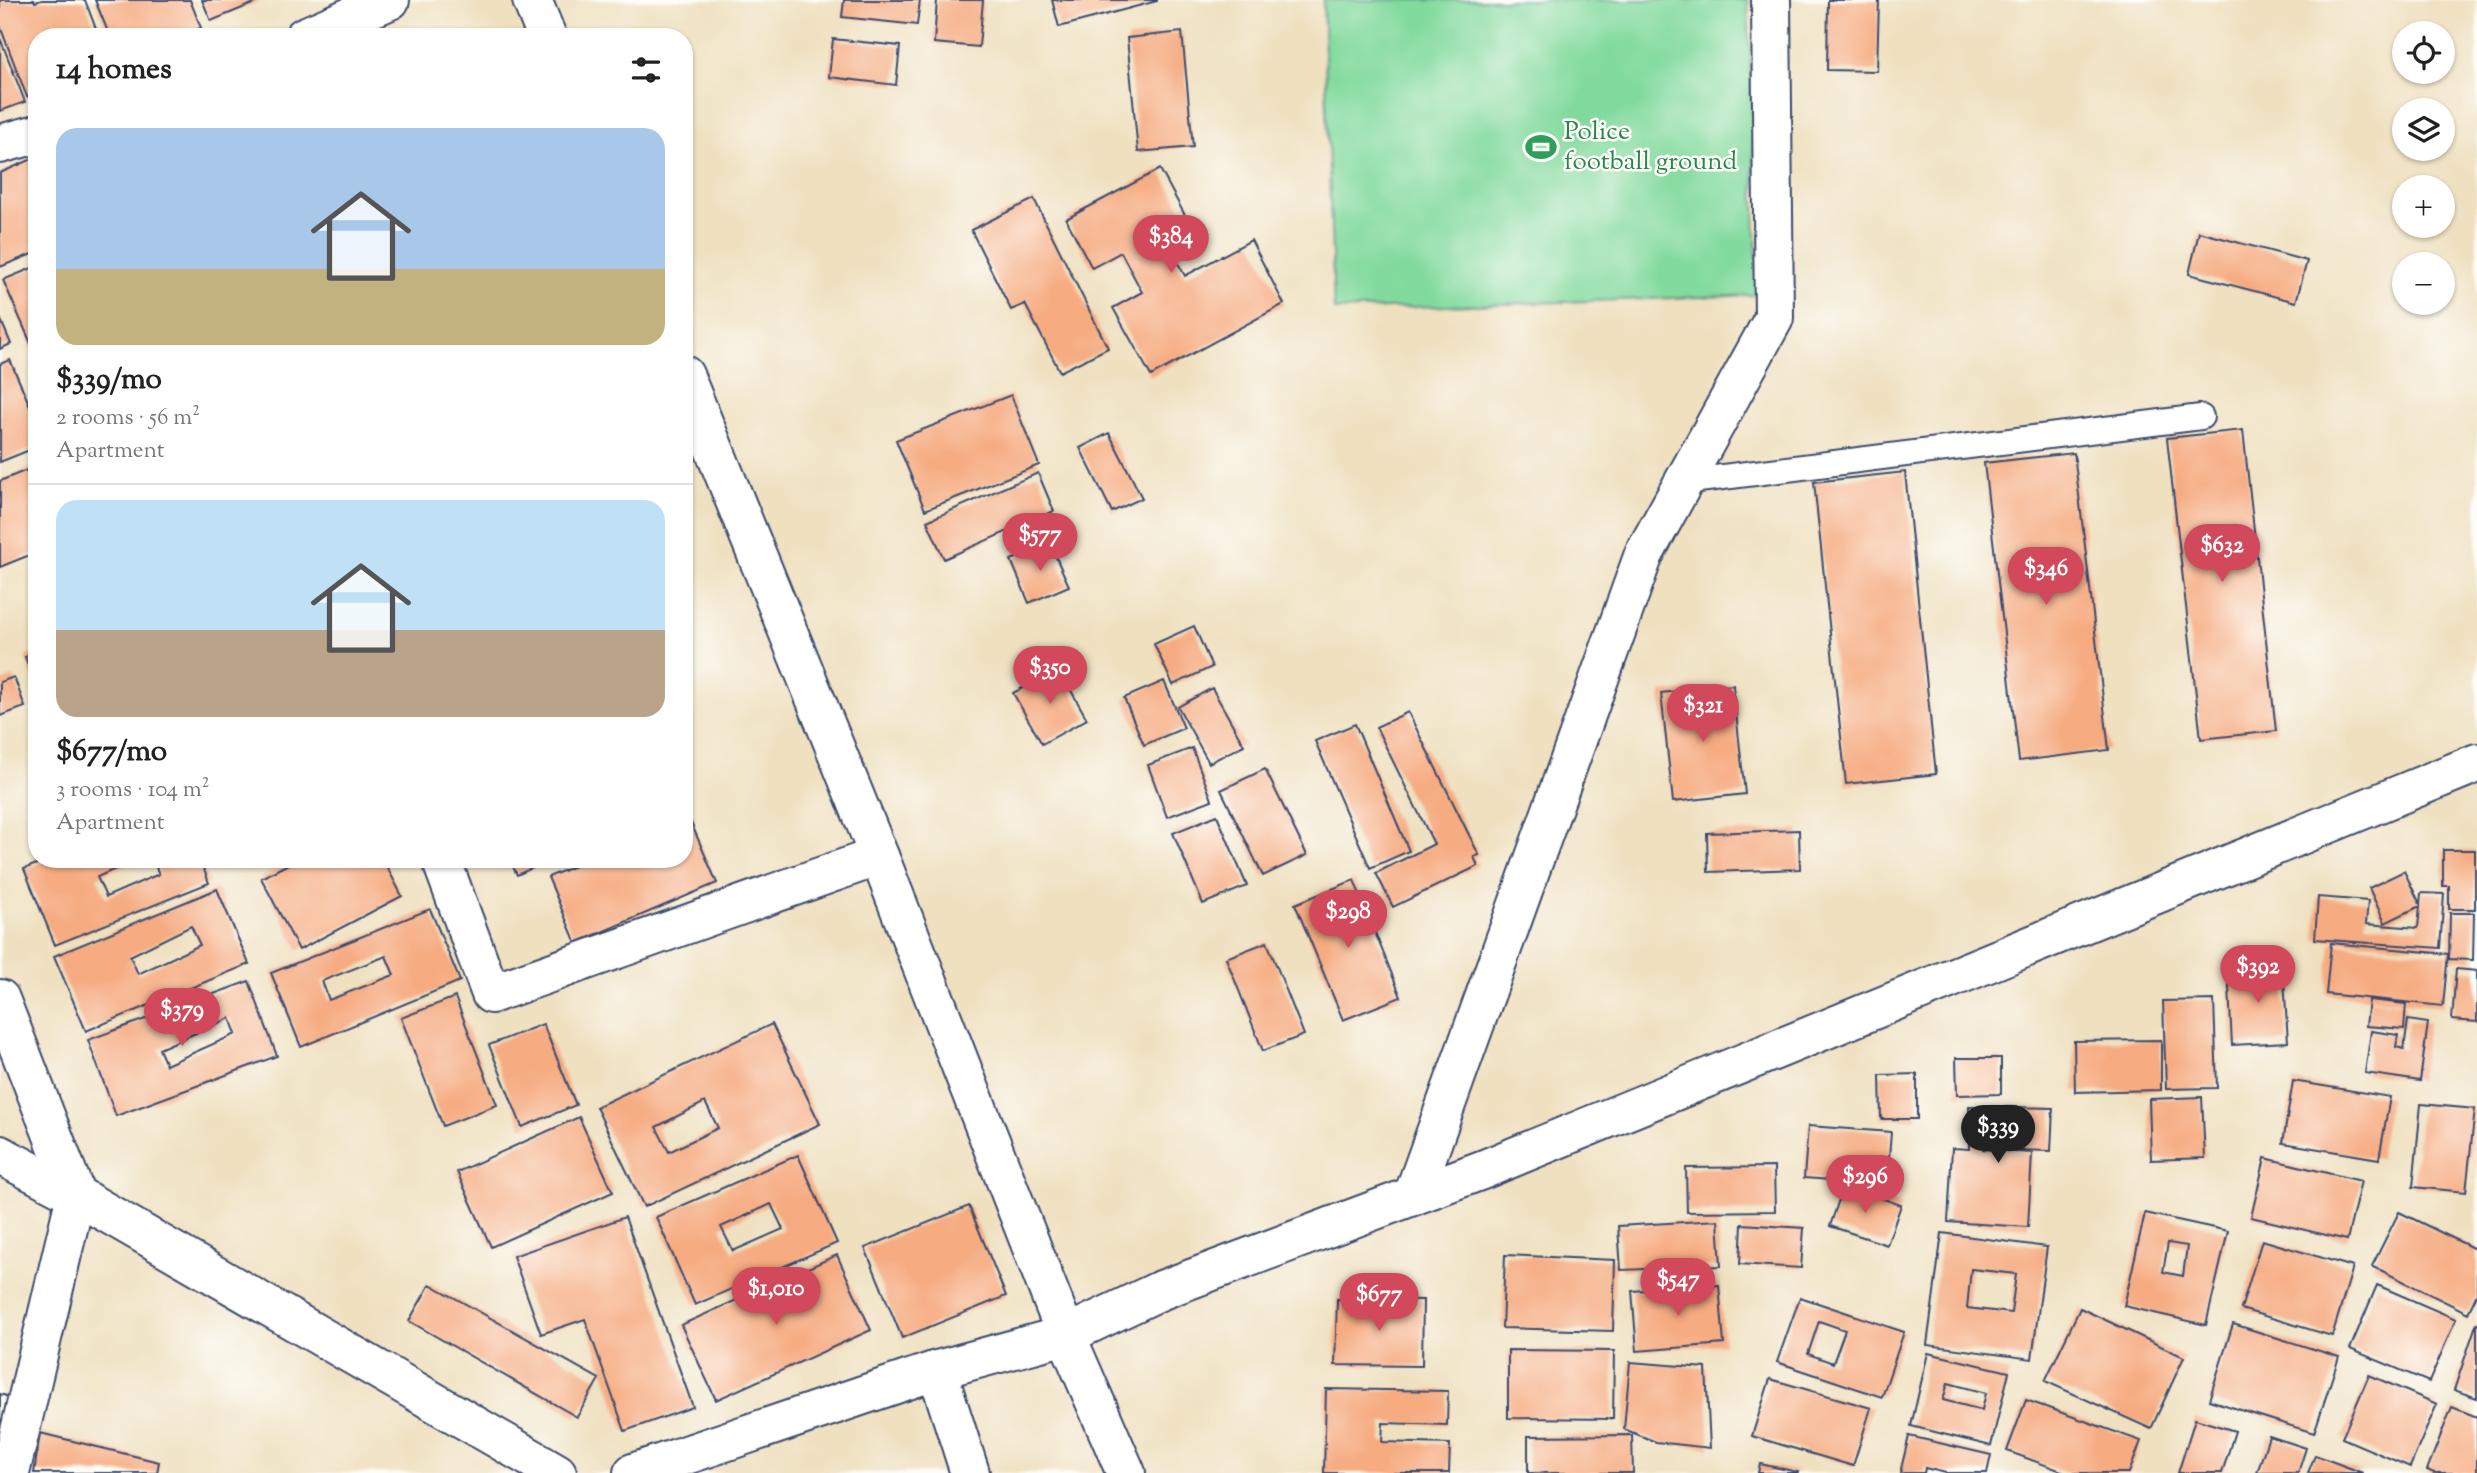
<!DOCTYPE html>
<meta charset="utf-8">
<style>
:root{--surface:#fff;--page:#f6f6f6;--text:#222;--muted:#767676;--line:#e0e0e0;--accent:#d1495b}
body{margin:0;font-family:"Sorts Mill Goudy",serif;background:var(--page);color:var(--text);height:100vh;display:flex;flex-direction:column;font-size:26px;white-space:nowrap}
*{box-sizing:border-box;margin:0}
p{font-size:23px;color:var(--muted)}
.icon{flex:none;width:38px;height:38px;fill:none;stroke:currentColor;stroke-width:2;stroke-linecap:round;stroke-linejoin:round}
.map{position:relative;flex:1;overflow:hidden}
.details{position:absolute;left:28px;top:28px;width:665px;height:840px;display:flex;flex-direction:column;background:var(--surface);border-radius:28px;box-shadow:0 2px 5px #0004}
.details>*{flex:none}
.fabs{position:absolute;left:2392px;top:21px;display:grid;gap:14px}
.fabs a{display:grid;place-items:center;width:63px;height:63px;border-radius:50%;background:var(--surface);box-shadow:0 2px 5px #0004;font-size:35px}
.price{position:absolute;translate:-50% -60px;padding:0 16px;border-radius:24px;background:var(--accent);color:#fff;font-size:23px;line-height:46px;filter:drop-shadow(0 2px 4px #0008)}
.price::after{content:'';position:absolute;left:50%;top:42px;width:21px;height:16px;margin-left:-10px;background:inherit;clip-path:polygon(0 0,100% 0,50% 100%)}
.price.active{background:#222;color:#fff}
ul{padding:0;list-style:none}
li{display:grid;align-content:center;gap:14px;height:371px;padding:0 28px}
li+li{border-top:2px solid var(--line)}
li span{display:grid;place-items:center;height:217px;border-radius:21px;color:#555}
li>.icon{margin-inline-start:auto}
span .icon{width:126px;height:126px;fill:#fffc;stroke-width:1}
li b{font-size:30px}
h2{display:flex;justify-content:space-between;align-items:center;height:84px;padding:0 28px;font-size:30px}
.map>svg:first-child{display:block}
.green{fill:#82da9e;stroke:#4e847e;stroke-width:2}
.building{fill:#f6ab81;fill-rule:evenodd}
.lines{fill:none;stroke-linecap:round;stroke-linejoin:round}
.lane-casing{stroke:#3b4a6d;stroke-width:28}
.street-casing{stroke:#3b4a6d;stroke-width:42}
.secondary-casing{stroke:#3b4a6d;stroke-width:42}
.highway-casing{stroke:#3b4a6d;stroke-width:42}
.lane{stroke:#fff;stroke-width:24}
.street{stroke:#fff;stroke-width:38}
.secondary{stroke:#fff;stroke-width:38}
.highway{stroke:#fff;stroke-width:38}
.labels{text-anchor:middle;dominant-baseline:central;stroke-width:5;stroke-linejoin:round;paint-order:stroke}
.leisure-label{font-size:26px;fill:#27864d;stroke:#fdfcf7;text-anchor:start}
</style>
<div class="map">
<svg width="2477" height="1473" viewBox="0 0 2477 1473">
<rect width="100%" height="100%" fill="#fdfcf7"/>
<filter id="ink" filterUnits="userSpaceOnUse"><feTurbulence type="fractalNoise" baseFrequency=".0143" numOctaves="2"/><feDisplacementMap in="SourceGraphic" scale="14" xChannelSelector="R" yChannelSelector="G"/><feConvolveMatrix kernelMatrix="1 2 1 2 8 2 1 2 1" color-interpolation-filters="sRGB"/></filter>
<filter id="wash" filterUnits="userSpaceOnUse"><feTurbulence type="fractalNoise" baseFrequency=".00686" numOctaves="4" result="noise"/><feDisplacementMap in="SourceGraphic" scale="28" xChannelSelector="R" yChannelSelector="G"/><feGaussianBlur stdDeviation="1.57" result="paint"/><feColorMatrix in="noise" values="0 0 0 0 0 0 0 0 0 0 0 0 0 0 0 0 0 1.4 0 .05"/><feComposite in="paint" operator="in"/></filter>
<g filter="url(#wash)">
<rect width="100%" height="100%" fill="#efe0c0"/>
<path class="green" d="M1323,0H1748L1758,295L1334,310Z"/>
<g id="blocks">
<path class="building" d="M0,0H34L35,2L42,0H85L99,37H37V93L27,97L0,26Z
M95,0H190L201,28L179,37H110Z
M202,0H262L211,21Z
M844,0H920L917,25L842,17Z
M937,0H983L979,47L934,43Z
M1052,0H1157V1L1059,27Z
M1828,0H1879L1877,71L1827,70Z
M1182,32L1193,147L1138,152L1127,38Z
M0,38L25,102L0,111Z
M833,39L900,46L896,85L829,77Z
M37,157V252L0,267V173Z
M1160,169L1187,219L1162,233L1185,276L1251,240L1284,304L1151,376L1113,308L1142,292L1121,252L1092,268L1066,219Z
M1034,199L1108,348L1060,372L1025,304L1011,310L971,230Z
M2199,232L2307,261L2296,302L2189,274Z
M37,266V357L3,280Z
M0,318L11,344L0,349Z
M10,360L37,422V447L0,462V364Z
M1011,395L1039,465L925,510L896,440Z
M2243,430L2276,731L2201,739L2167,438Z
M1109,433L1142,498L1112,512L1080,448Z
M2074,453L2109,750L2019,761L1984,463Z
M37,466V552L0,567V481Z
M1905,472L1936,774L1846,784L1814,482Z
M1038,473L1054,511L944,559L927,521Z
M1050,544L1069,586L1029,603L1011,560Z
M1194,626L1212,667L1173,685L1154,644Z
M37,652V687L25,657Z
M1059,669L1087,719L1042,744L1013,693Z
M14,677L25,707L0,716V682Z
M1164,681L1184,728L1144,745L1124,698Z
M1733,685L1745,794L1673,802L1661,693Z
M1212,688L1244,745L1209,763L1178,707Z
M1408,712L1479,855L1474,857L1478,866L1393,907L1376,873L1434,844L1376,727Z
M1355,724L1409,851L1370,868L1315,741Z
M1192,748L1212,800L1167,817L1148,765Z
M1265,769L1307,855L1263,876L1221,790Z
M1217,815L1247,886L1203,904L1173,833Z
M689,818L717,883L576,943L548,877L592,859H684V820Z
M1799,830L1800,869L1708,872L1707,833Z
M2443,850H2475V909H2449V886H2443Z
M49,859H138L97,877L106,897L159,874L152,859H200L209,883L55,945L24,869Z
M298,859H383L402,896L299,950L261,878Z
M509,859H552L517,875Z
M2404,871L2420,904L2421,893L2444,894L2440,948L2315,939L2318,897L2368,901L2366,924L2418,928L2420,906L2385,923L2369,888Z
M1354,880L1401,997L1343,1020L1295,904Z
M217,889L249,964L86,1031L54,956ZM191,926L200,945L138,974L130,956Z
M430,909L460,981L301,1047L271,973ZM386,956L394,975L329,1000L322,981Z
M2450,913H2474L2473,960L2449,959Z
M1267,942L1304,1035L1263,1051L1226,958Z
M2331,943L2448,954L2443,1006L2326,994Z
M2283,964L2288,1042L2232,1045L2228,967Z
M2456,969L2477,971V1022L2452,1020Z
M249,981L277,1056L116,1116L88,1040ZM230,1018L236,1034L166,1065L159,1049Z
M455,997L497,1105L443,1126L401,1018Z
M2214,1000L2217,1088L2166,1089L2163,1001Z
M2369,1000L2406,1004L2404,1029L2366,1026Z
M2408,1020L2428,1023L2420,1081L2365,1073L2371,1031L2398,1035L2396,1047L2404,1049Z
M543,1024L576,1105L522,1127L489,1045Z
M772,1024L820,1124L644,1207L596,1107ZM705,1102L718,1128L669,1152L656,1127Z
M2161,1040V1090L2075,1092L2074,1041Z
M1956,1058H2001V1094L1957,1095Z
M1917,1074V1119H1881L1880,1075Z
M2293,1081L2390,1097L2379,1159L2283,1143Z
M2202,1097L2205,1158L2151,1160L2149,1099Z
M2421,1104L2475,1109L2466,1192L2413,1187Z
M1969,1106L2053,1108L2051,1151L1982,1149L2032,1153L2028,1227L1948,1222L1952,1148L1969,1149Z
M579,1117L613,1192L491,1247L457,1172Z
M1808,1126L1891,1132L1887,1184L1804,1178Z
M798,1155L837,1243L695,1305L656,1217ZM771,1204L783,1229L733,1251L721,1227Z
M2265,1158L2361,1181L2347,1240L2251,1217Z
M1774,1167L1775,1211L1687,1212L1686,1168Z
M1844,1185L1901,1205L1887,1245L1830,1226Z
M969,1206L1006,1296L902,1338L865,1248Z
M2399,1212L2477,1250V1294L2468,1313L2372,1266Z
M2145,1213L2228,1231L2206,1325L2124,1306ZM2168,1243L2187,1246L2183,1276L2163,1272Z
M625,1217L693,1407L625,1431L585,1319L541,1334L513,1256Z
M1718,1220L1721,1266L1621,1270L1618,1226Z
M1742,1224L1804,1228L1801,1268L1740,1264Z
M1942,1233L2047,1247L2032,1359L1927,1345ZM1971,1269L2016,1274L2011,1313L1967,1308Z
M2262,1240L2353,1267L2332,1336L2241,1309Z
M837,1255L871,1330L716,1400L681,1325Z
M1505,1255L1615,1260L1613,1331L1502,1328Z
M430,1284L599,1379L577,1417L409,1321Z
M1719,1285L1724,1344L1637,1351L1632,1291Z
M2377,1285L2456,1319L2429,1382L2350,1349Z
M1800,1297L1904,1332L1882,1397L1777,1362ZM1819,1321L1845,1330L1833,1363L1808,1354Z
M1337,1299L1423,1300L1422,1366L1335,1365Z
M2080,1308L2184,1357L2151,1429L2045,1381Z
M2477,1322V1398L2454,1390Z
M2233,1324L2339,1357L2314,1433L2209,1400Z
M1508,1350L1614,1351L1613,1419L1508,1418Z
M1928,1353L2009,1372L1991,1446L1911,1426ZM1948,1383L1986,1393L1982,1410L1943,1400Z
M1630,1362L1706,1368L1710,1448L1656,1442L1624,1429Z
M2369,1375L2437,1404L2410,1467L2342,1438Z
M1770,1379L1871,1408L1853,1466L1752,1436Z
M1326,1389L1448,1391L1447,1425L1383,1423L1382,1442L1450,1444L1449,1473H1324Z
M0,1394L19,1400L0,1461Z
M2026,1400L2141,1441L2129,1473H2067L2007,1451Z
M2452,1407L2477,1417V1473H2434L2427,1470Z
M2195,1419L2235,1431L2222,1473H2178Z
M40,1433L159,1462L157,1473H34Z
M1632,1435L1633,1473H1528V1436Z
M1909,1436L1991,1455L1987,1473H1946L1925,1468L1924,1473H1900Z
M2269,1436L2306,1448L2298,1473H2257Z
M2315,1455L2363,1473H2308Z
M1760,1464L1798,1472L1797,1473H1758Z"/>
</g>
</g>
<g filter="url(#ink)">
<use href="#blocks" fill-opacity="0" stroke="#3b4a6d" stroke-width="2"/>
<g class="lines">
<g class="lane-casing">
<path id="lane" d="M1683,482L2201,417"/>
</g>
<g class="street-casing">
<path id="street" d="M304,37L390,0
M0,144L37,134
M441,859L491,994L879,856
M0,999L76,1195L10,1473
M1413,1196L1644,554L1774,318L1771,0
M1066,1335L1159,1291L1482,1170L2477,763
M937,1370L970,1473"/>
</g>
<g class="secondary-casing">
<path id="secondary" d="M0,1155L76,1195L557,1473
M633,1473L937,1370L1066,1335"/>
</g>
<g class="highway-casing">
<path id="highway" d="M532,0L547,37
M684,375L879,856L1066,1335L1126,1473"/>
</g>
<use href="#lane" class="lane"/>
<use href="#street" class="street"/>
<use href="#secondary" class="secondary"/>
<use href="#highway" class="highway"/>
</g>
</g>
<defs>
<g id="stadium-bare" transform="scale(2.415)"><path d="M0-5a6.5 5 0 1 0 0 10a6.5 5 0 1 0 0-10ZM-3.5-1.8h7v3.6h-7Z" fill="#2e9e5b" stroke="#fdfcf7" stroke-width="2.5" paint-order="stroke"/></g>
</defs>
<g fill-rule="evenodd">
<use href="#stadium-bare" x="1541" y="147"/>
</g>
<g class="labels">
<g class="leisure-label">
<text x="1564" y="132">Police<tspan x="1564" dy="30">football ground</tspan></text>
</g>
</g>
</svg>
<div class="fabs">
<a><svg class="icon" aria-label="locate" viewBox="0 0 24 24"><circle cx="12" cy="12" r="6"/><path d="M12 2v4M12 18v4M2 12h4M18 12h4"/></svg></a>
<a><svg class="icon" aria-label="layers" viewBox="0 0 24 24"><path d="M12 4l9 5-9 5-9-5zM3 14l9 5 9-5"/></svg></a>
<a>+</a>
<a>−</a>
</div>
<b class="price" style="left:1171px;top:275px">$384</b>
<b class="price" style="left:1040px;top:573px">$577</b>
<b class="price" style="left:2222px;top:584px">$632</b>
<b class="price" style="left:2046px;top:607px">$346</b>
<b class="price" style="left:1050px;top:706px">$350</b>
<b class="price" style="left:1703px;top:744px">$321</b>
<b class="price" style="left:1348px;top:950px">$298</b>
<b class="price" style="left:2258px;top:1005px">$392</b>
<b class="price" style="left:182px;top:1048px">$379</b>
<b class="price active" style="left:1998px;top:1165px">$339</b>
<b class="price" style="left:1865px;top:1215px">$296</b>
<b class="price" style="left:1678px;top:1318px">$547</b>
<b class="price" style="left:776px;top:1327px">$1,010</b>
<b class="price" style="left:1379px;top:1333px">$677</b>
<section class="details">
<h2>14 homes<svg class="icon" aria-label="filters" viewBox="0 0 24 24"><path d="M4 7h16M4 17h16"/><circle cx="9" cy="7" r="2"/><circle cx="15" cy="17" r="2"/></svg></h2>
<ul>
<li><span style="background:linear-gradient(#a9c7e8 65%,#c2b280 0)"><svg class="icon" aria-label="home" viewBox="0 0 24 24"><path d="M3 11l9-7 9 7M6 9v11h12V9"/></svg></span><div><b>$339/mo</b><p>2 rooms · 56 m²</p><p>Apartment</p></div></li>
<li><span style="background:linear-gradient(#bfe0f5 60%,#b9a48a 0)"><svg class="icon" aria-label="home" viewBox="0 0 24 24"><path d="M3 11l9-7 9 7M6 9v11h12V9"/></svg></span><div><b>$677/mo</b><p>3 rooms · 104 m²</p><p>Apartment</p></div></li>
</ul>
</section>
</div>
